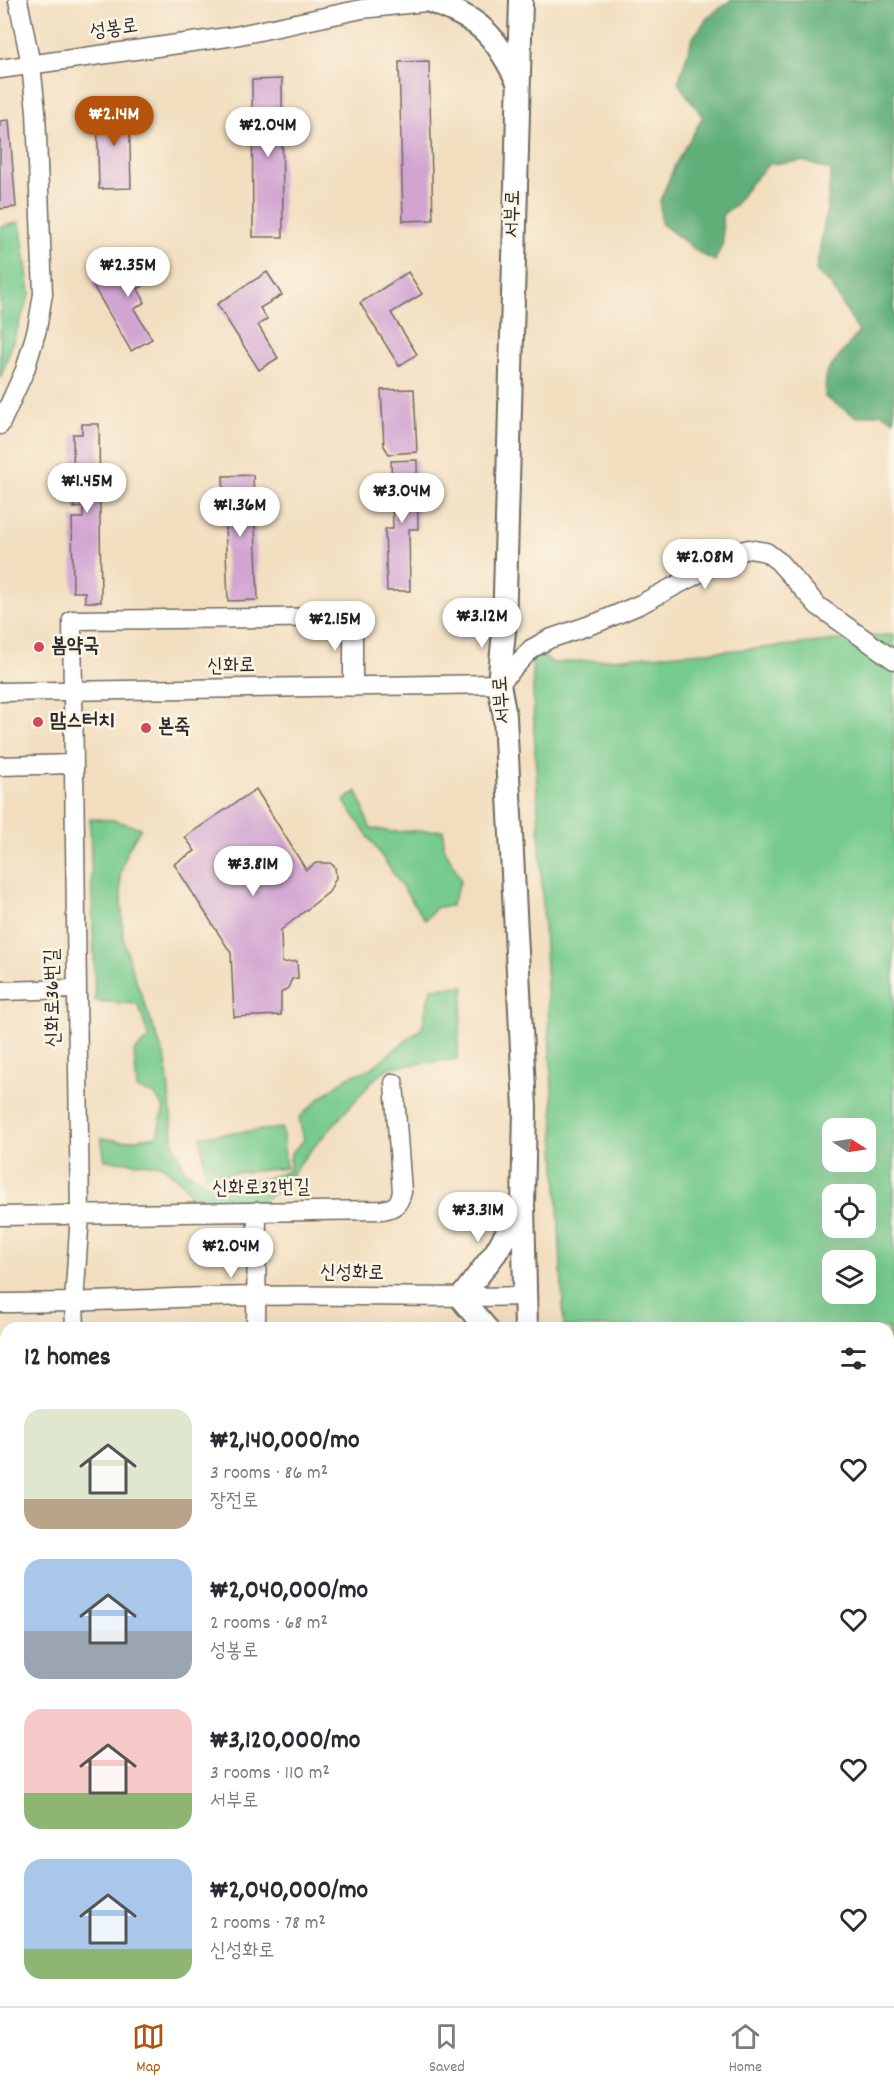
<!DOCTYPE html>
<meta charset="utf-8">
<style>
:root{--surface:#fff;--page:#f2f2f3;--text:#2b2b33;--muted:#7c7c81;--line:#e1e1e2;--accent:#b45309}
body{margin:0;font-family:Dekko,"Poor Story",sans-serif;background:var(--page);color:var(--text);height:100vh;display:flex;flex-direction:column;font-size:22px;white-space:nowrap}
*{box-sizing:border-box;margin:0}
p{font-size:20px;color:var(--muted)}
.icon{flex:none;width:33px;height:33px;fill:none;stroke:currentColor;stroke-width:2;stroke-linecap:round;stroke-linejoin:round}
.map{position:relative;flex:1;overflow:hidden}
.drawer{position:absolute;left:0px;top:1322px;width:894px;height:686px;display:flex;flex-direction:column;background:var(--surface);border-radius:18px 18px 0 0;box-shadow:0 6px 24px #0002}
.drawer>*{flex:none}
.needle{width:39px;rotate:102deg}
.tools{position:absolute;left:822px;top:1118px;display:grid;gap:12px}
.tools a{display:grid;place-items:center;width:54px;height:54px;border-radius:12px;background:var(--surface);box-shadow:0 6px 24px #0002;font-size:30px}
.price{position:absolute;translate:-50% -51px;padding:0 14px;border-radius:21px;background:#fff;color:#222;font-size:20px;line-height:39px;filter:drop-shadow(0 2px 3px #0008)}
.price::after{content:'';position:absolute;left:50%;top:36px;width:18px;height:14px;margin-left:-9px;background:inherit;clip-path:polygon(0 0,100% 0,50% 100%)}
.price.active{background:var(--accent);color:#fff}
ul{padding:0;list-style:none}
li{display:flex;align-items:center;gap:18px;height:150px;padding:0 24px}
li span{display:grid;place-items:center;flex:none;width:168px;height:120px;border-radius:18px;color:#555}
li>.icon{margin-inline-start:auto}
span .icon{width:72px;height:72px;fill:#fffc;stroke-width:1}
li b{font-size:26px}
h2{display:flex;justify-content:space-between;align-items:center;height:72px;padding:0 24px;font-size:26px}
.tab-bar{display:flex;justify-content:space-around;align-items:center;height:84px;border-top:2px solid var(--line);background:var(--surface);font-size:16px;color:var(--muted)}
.tab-bar a{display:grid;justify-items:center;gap:3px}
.tab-bar .active{color:var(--accent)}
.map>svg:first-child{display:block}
.built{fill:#ddd5f6}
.green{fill:#77cb8e;stroke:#517b5c;stroke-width:1.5;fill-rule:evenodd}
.forest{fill:#61af79;stroke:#466d52;stroke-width:1.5}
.building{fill:#d1a4d2}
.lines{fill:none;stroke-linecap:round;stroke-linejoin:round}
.minor-casing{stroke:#716a5f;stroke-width:21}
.major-casing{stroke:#716a5f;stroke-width:26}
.minor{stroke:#fff;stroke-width:18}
.major{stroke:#fff;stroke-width:22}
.poi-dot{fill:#d1495b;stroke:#fcf5e5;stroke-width:2}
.labels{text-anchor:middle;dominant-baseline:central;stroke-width:5;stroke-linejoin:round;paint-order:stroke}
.street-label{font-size:20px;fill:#2b2b2b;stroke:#fcf5e5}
.poi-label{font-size:20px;font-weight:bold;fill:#2b2b2b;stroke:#fcf5e5;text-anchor:start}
</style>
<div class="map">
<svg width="894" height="2006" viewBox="0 0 894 2006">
<rect width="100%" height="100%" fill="#fcf5e5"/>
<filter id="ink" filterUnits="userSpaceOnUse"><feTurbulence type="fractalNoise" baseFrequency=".0167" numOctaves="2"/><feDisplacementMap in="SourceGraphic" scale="12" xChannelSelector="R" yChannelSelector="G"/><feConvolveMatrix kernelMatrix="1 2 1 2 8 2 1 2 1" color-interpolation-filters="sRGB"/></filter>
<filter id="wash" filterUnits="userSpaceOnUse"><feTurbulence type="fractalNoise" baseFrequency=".008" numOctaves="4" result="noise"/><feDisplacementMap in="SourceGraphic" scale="24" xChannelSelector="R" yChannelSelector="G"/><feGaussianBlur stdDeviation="1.35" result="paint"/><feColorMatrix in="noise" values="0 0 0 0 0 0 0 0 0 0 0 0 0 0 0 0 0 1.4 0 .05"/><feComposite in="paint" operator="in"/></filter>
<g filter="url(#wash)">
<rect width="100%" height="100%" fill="#f2debf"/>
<path class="built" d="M894,1887V2006H871L868,2001H888V1888Z"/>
<path class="green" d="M20,222L30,293L0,379V227Z
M894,634V1866L888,1865V1328L564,1327L534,729L532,655L534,650L553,663L763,648ZM832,1128H866V1161H832ZM832,1194H866V1227H832ZM832,1260H866V1293H832Z
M357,791L370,828L392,832L443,830L444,847L461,880L451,906L437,907L425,920L344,801Z
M90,819L113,820L141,828L127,851L120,876L123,937L132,970L166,1061L174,1145L185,1171L206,1182L262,1180L289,1171L291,1153L304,1140L299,1118L320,1098L348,1077L370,1069L422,1028L431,988L464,986L457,1059L391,1067L378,1075L304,1158L283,1187L259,1203L208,1202L190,1197L186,1187L162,1165L105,1160L101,1138L122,1141L157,1136L164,1108L155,1095L137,1089L134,1052L149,1038L138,1004L95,1001Z
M282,1128L286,1168L205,1176L201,1136Z"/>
<path class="forest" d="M731,0H894V420L881,413L856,417L825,397L826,373L859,332L830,284L816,271L827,208L831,171L804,161L769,164L750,184L735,205L722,215L723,242L715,261L700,253L661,223L660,201L676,163L703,117L678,83L692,39L708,17Z
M0,1736H6V1995L2,2006H0Z
M176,2001H770L776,2006H178Z"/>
<g id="blocks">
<path class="building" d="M429,61L433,220L403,221L399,62Z
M282,79L283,237H253L252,80Z
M129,106L131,188L99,189L97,107Z
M9,120L16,207L0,209V121Z
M147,252L160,275L138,289L145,302L134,309L152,339L131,351L92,284Z
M267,272L282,295L260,308L267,319L258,325L278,358L259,370L217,304Z
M408,272L422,294L391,313L417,354L399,366L360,303Z
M414,389L417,452L389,454L384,446L381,390Z
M82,424H99L101,602H85V592H73L72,518H83V507L74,508L73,434H82Z
M417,460L418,529H409L410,591H387L385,529H393L391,461Z
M253,475L258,600L228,601L223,476Z
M256,789L306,870L316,863H330L335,867L336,878L329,892L281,930L282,963L297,961L298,978L292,979L288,988L281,993V1015L234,1017L231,953L174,864L195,851L185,837Z"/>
</g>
</g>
<g filter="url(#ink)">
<use href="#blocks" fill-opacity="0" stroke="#716a5f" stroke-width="1.5"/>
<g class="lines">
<g class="minor-casing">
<path id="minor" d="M0,69L235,36L362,9L443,0
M0,425L25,370L37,329L43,294L36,111L31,65L18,0
M0,692L499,684L531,649L549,639L599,622L641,604L703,571L726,555L749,549L766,552L778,561L818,606L894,660
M0,766L74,764
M0,991L76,989
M0,1216L382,1210C394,1208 399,1205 402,1192L394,1083
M0,1303C85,1303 170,1297 255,1296C345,1294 435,1299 524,1296
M75,1328L74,1303L80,1214L72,620L353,617V687
M256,1328L257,1211
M0,1383H6
M0,1473H6
M0,1568H6
M0,1637L6,1643"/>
</g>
<g class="major-casing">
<path id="major" d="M521,0L504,631L499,684L505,717L525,1108L523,1206L526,1328
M430,1C481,20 494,33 518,82
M486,1328L461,1298L496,1252L522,1207
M818,2001L822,2006"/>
</g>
<use href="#minor" class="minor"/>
<use href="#major" class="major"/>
</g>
</g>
<g class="poi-dot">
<circle cx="39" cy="647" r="6"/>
<circle cx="38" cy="722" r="6"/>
<circle cx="146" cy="728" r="6"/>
</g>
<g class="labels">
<g class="street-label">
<text transform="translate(114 30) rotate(-8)">성봉로</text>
<text transform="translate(514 214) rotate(-89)">서부로</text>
<text transform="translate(231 667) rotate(-1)">신화로</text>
<text transform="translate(503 700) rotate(-94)">서부로</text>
<text transform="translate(54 998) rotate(-91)">신화로36번길</text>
<text transform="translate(261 1189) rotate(-1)">신화로32번길</text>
<text transform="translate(352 1274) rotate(1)">신성화로</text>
</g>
<g class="poi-label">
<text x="51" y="647">봄약국</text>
<text x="50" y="722">맘스터치</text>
<text x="158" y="728">본죽</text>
</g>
</g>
</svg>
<div class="tools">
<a><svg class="needle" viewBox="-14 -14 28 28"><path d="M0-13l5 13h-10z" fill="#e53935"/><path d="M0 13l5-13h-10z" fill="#7c7c81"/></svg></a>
<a><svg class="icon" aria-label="locate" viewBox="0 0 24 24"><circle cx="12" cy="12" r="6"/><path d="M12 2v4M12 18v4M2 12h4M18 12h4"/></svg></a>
<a><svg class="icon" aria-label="layers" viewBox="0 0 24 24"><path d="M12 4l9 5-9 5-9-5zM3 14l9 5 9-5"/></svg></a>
</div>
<b class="price active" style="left:114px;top:147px">₩2.14M</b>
<b class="price" style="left:268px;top:158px">₩2.04M</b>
<b class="price" style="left:128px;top:298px">₩2.35M</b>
<b class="price" style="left:87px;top:514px">₩1.45M</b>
<b class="price" style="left:402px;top:524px">₩3.04M</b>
<b class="price" style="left:240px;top:538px">₩1.36M</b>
<b class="price" style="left:705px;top:590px">₩2.08M</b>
<b class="price" style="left:482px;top:649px">₩3.12M</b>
<b class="price" style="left:335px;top:652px">₩2.15M</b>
<b class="price" style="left:253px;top:897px">₩3.81M</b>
<b class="price" style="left:478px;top:1243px">₩3.31M</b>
<b class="price" style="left:231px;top:1279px">₩2.04M</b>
<section class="drawer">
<h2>12 homes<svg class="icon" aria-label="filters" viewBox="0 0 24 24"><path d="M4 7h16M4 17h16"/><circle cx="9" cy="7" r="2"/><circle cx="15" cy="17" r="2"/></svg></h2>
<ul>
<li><span style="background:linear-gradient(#dfe7d0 75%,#b9a48a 0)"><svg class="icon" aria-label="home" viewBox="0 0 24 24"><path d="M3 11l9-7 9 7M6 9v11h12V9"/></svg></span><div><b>₩2,140,000/mo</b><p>3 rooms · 86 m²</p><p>장전로</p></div><svg class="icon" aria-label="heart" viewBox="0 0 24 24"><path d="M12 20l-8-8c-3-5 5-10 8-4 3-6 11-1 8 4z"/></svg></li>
<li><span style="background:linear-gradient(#a9c7e8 60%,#9aa5b1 0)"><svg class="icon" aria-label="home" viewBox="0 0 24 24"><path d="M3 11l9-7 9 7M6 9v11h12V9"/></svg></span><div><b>₩2,040,000/mo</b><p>2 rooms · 68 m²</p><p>성봉로</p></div><svg class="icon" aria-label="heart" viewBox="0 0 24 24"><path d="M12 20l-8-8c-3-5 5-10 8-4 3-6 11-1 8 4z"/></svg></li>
<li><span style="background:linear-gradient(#f6c9c9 70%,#8fb573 0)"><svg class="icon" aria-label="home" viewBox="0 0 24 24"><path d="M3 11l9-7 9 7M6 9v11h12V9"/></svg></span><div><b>₩3,120,000/mo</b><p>3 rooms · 110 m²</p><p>서부로</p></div><svg class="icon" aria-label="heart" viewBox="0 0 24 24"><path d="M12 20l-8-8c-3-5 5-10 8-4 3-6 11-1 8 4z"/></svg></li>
<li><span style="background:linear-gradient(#a9c7e8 75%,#8fb573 0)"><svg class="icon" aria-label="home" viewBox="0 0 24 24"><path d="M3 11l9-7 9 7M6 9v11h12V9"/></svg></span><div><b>₩2,040,000/mo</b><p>2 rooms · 78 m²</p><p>신성화로</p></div><svg class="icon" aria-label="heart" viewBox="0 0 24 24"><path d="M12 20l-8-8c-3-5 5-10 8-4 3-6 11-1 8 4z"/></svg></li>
</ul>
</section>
</div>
<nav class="tab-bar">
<a class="active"><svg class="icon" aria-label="map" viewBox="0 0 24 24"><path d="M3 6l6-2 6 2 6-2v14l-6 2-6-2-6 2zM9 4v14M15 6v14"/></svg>Map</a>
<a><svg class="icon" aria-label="saved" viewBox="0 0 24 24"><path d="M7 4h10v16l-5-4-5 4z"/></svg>Saved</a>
<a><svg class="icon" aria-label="home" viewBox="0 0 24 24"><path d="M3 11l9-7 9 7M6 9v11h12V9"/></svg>Home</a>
</nav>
